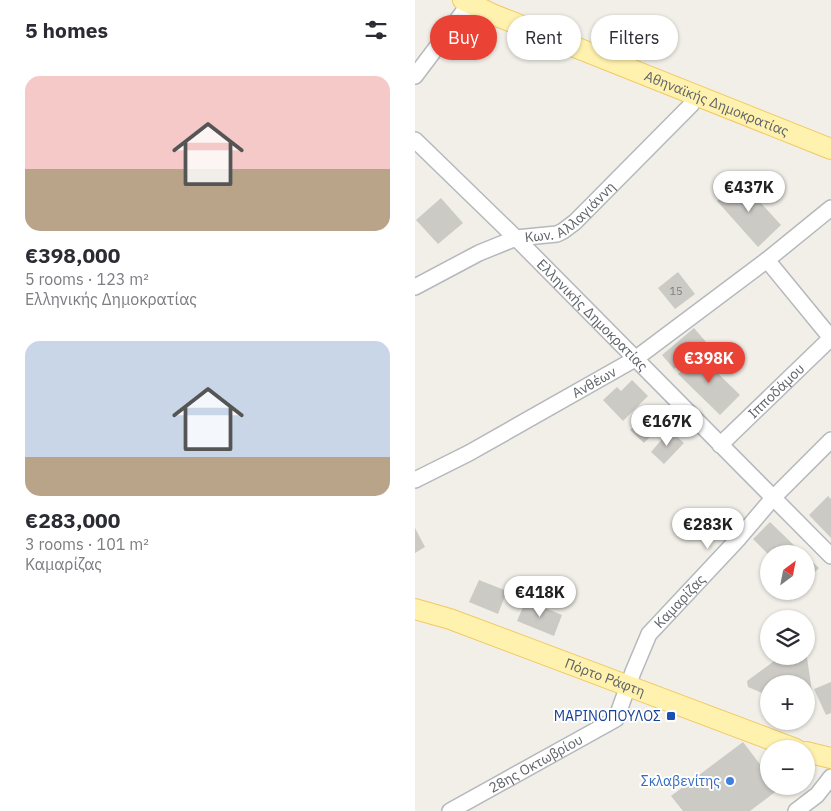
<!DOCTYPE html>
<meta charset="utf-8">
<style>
:root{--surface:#fff;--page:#f2f2f3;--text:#2b2b33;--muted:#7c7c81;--accent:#ea4335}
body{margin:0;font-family:"IBM Plex Sans",sans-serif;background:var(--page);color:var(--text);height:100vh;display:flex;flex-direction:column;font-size:19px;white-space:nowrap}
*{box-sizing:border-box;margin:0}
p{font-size:16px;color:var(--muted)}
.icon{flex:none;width:28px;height:28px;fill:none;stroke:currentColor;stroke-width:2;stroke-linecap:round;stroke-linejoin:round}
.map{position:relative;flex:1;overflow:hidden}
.details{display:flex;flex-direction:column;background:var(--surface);width:415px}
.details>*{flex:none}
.banner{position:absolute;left:15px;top:15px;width:325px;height:45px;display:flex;gap:10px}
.needle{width:32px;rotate:32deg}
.fabs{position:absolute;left:345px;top:545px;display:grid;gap:10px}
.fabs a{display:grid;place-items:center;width:55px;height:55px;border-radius:50%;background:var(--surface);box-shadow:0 1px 4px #0004;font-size:25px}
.price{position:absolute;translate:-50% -42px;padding:0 11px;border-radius:18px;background:#fff;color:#222;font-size:16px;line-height:32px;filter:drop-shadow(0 1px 2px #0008)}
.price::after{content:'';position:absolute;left:50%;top:30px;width:15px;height:11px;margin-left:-8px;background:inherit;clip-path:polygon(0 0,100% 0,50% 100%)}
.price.selected{background:var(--accent);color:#fff}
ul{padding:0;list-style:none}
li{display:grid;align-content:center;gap:10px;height:265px;padding:0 25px}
li span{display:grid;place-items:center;height:155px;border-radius:15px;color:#555}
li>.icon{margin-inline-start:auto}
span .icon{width:90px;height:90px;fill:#fffc;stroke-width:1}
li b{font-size:21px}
h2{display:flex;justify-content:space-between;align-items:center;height:60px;padding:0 25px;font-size:21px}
.pill{padding:0 18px;border-radius:22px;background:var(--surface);box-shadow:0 1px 4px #0004;font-size:18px;line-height:45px}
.pill.selected{background:var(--accent);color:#fff}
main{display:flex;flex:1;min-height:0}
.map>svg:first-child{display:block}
.building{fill:#cccac5}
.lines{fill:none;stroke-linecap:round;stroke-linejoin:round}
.minor-casing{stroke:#b5b8bc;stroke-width:18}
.major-casing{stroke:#f2c960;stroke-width:22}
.minor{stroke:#fff;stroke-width:15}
.major{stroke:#fff2af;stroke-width:20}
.transit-dot{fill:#1a4fb4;stroke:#fff;stroke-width:2}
.shop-dot{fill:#3f7fe0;stroke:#fff;stroke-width:2}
.labels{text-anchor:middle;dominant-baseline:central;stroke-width:4;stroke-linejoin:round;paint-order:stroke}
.number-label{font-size:11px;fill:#7a7d7f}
.street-label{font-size:14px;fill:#5f6368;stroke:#fff}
.transit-label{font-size:14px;fill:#164399;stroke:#fff;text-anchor:end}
.shop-label{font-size:14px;fill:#366cbe;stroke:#fff;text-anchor:end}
</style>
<main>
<section class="details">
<h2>5 homes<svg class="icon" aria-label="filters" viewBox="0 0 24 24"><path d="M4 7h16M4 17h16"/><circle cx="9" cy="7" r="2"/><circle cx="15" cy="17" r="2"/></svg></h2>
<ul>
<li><span style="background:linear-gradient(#f6c9c9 60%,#b9a48a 0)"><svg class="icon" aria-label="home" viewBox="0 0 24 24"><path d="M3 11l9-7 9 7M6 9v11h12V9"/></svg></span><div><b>€398,000</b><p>5 rooms · 123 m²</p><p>Ελληνικής Δημοκρατίας</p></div></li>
<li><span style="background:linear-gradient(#c9d6e8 75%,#b9a48a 0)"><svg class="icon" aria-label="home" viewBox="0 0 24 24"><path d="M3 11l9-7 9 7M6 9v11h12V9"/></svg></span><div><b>€283,000</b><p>3 rooms · 101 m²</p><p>Καμαρίζας</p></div></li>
</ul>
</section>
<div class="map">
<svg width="416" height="811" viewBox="0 0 416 811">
<rect width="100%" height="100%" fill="#f1efe8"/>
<path class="building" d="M325,180L366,225L343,247L302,201Z
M26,198L48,223L23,244L1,220Z
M263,272L280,294L260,309L243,288Z
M279,328L291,342L259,369L247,355Z
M283,354L325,395L305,415L263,374Z
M217,380L233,396L208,421L188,400L202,387L206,391Z
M239,405L253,418L229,443L215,430Z
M255,430L269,443L249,464L236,452Z
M413,496L416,499V538L394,515Z
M355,522L388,554H353L338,539Z
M0,528L10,547L0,553Z
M391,556L404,568L391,581Z
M64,580L92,591L83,614L54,602Z
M111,600L147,615L139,636L102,621Z
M391,651L399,705L391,712V684H354V696L333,687L332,681L366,656H391Z
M416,682V713L411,715L399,689Z
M328,742L354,776V786H362L364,789L335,811H268L256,796Z"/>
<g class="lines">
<g class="minor-casing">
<g id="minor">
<path d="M0,76L55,3"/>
<path id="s1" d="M0,140L101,238L416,556"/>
<path id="s2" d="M0,287L64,253L101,238L142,234L148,231L160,222L276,105L282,96"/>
<path id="s3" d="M305,445L416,338L352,260"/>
<path id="s4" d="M0,480L54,453L220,359L352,260L416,208"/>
<path id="s5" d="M35,811L201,719L218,672L234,634L324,538L358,498L416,440"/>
<path d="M381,811L402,795L416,777"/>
</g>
</g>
<g class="major-casing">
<g id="major">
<path id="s6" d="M48,0L77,14L416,149"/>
<path id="s7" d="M0,609L35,619L381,749"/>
<path d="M391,752L416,758"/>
</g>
</g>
<use href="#minor" class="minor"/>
<use href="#major" class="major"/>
</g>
<rect class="transit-dot" x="251" y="711" width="10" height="10" rx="2.5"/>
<circle class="shop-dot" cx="315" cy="781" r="5"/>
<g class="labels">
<g class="number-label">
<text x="261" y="291">15</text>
</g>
<g class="street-label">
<text stroke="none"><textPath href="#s6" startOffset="274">Αθηναϊκής Δημοκρατίας</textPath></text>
<text stroke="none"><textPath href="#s2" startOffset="175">Κων. Αλλαγιάννη</textPath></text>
<text stroke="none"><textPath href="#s1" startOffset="249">Ελληνικής Δημοκρατίας</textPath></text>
<text stroke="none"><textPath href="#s4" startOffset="204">Ανθέων</textPath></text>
<text stroke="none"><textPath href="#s3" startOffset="78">Ιπποδάμου</textPath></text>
<text stroke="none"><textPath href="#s5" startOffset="326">Καμαρίζας</textPath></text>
<text stroke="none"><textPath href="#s7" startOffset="202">Πόρτο Ράφτη</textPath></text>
<text stroke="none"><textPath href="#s5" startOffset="98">28ης Οκτωβρίου</textPath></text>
</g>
<g class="transit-label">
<text x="246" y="716">ΜΑΡΙΝΟΠΟΥΛΟΣ</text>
</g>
<g class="shop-label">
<text x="305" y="781">Σκλαβενίτης</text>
</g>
</g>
</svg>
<div class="fabs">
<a><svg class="needle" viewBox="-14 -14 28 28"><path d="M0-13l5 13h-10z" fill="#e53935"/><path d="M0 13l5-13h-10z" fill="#7c7c81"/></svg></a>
<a><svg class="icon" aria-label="layers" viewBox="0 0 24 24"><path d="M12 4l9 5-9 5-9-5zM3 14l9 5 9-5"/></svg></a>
<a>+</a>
<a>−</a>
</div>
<b class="price" style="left:334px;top:213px">€437K</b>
<b class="price selected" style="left:294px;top:384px">€398K</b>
<b class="price" style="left:252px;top:447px">€167K</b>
<b class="price" style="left:293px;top:550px">€283K</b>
<b class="price" style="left:125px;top:618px">€418K</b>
<div class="banner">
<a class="pill selected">Buy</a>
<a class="pill">Rent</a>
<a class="pill">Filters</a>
</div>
</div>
</main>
